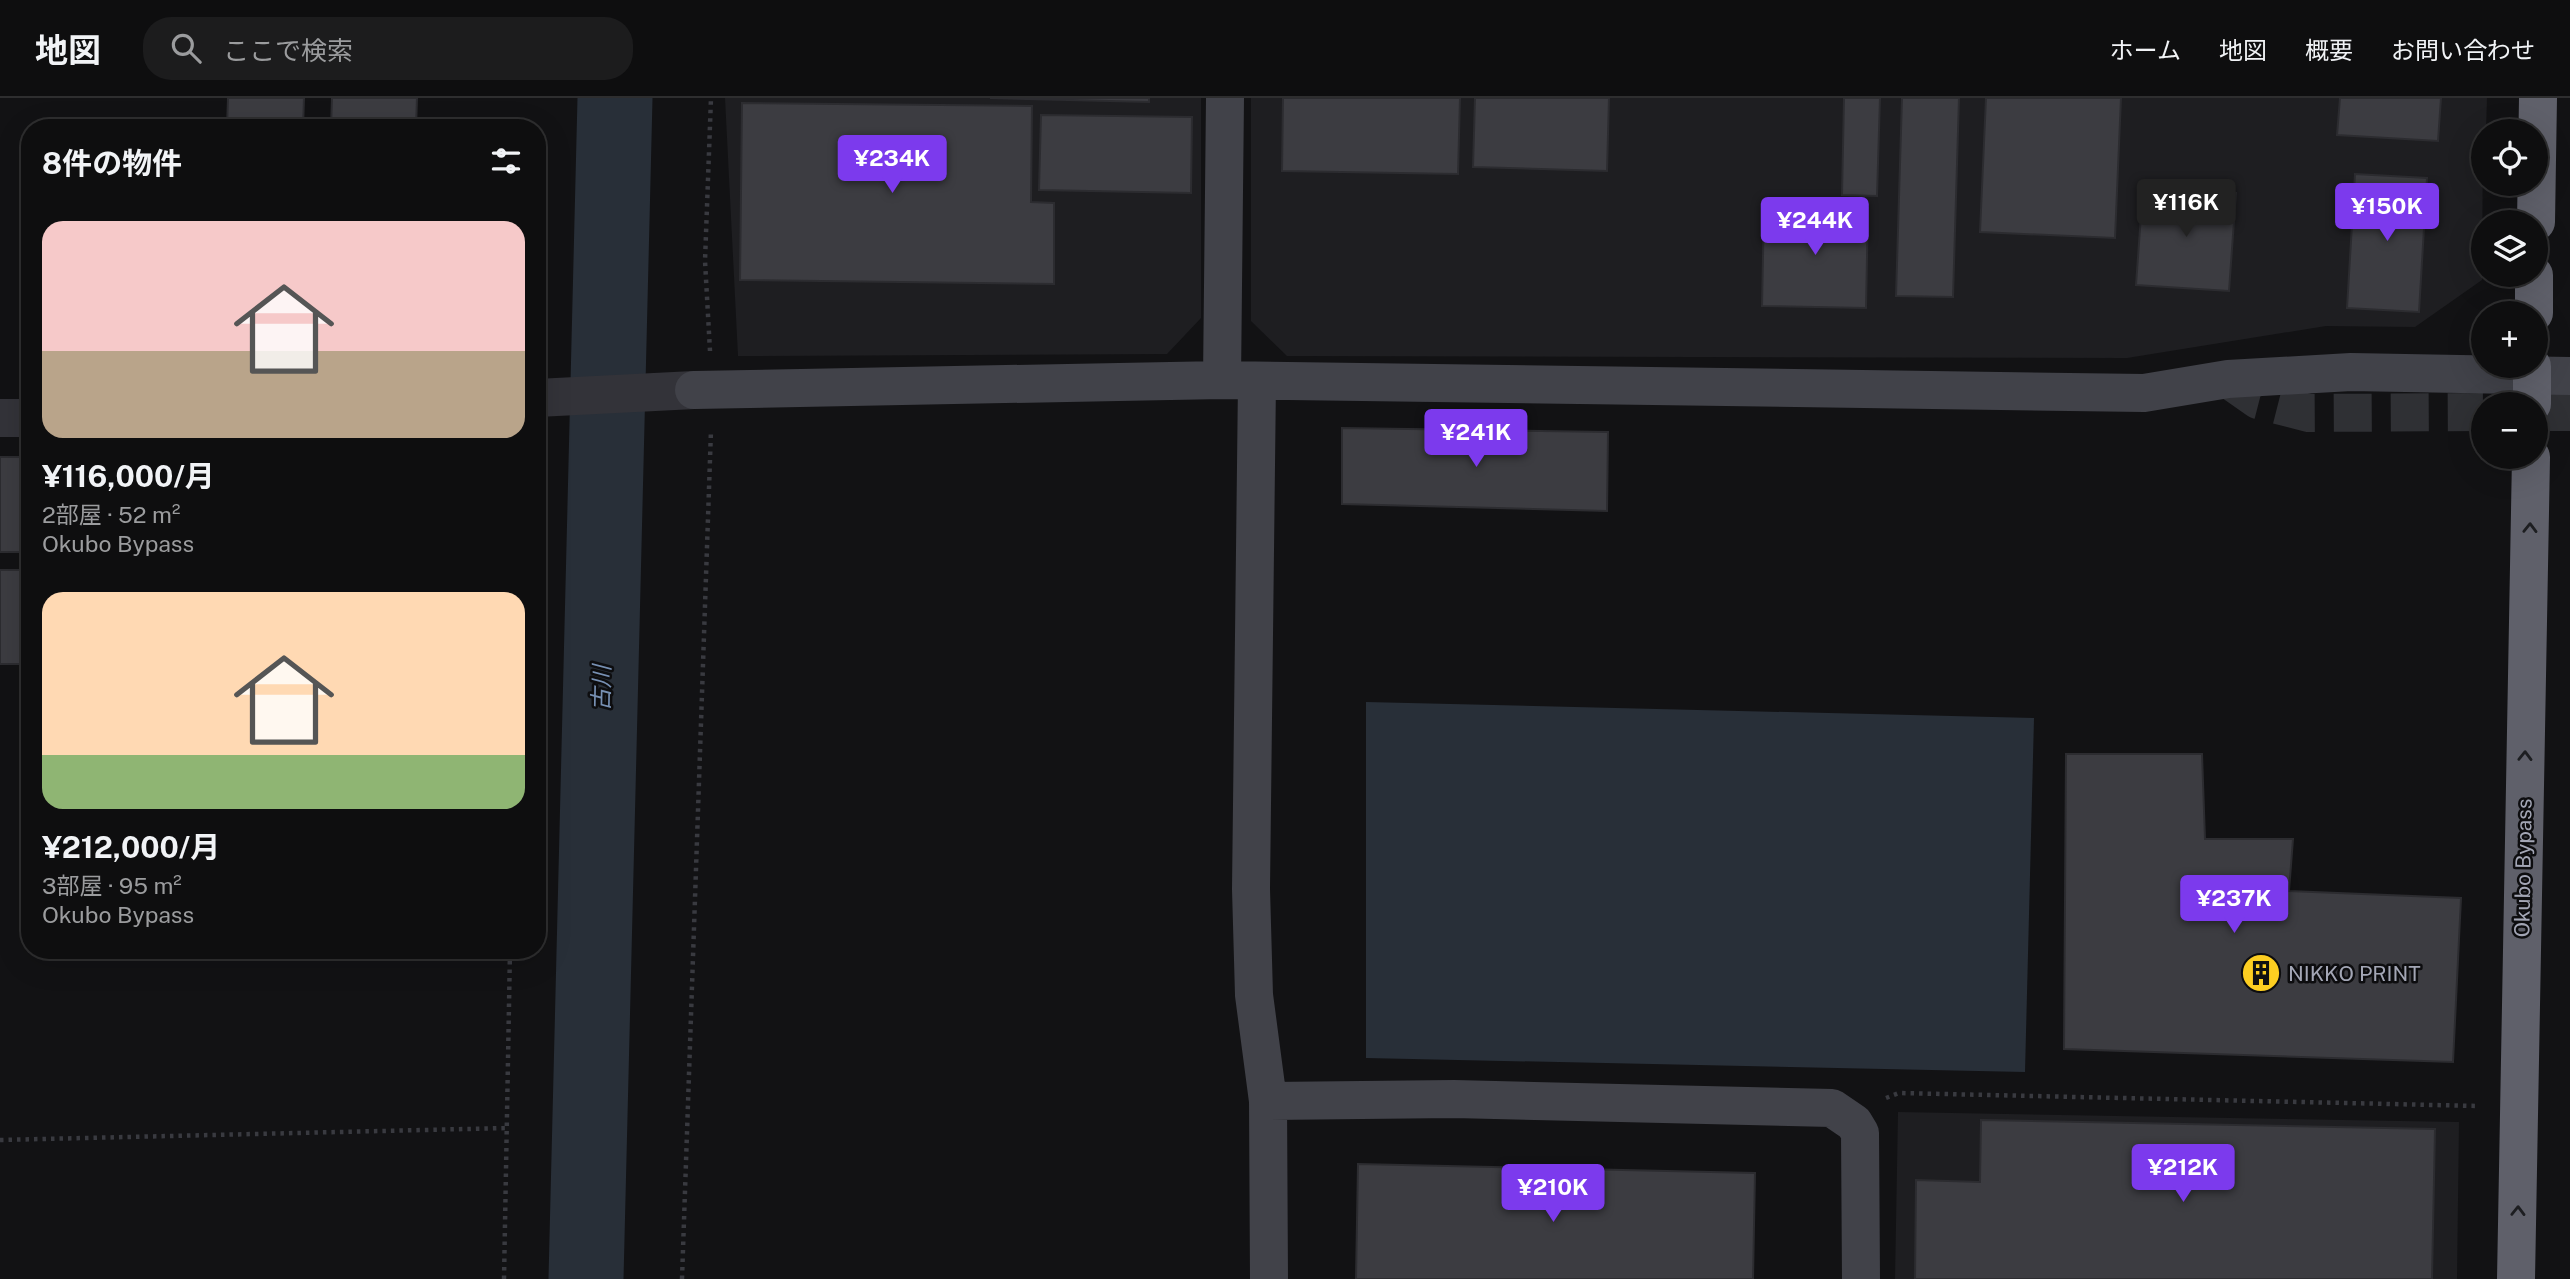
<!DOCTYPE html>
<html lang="ja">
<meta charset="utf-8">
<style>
:root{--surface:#0e0e0f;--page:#1c1c1d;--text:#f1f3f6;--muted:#9b9c9e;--line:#2e2e2f;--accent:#7c3aed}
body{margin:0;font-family:"Public Sans","Noto Sans JP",sans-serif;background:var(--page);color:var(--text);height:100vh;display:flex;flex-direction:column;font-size:26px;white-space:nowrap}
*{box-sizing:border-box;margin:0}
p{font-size:23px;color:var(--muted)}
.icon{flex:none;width:38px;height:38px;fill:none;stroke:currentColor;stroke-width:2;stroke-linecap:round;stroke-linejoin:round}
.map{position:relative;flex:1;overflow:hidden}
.side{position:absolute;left:21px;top:21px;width:525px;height:840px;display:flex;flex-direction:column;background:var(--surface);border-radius:28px;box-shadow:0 7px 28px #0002,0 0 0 2px var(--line)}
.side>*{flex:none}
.controls{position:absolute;left:2471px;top:21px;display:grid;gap:14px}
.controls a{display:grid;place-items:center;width:77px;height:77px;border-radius:50%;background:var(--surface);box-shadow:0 7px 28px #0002,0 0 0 2px var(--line);font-size:35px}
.price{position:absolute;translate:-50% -60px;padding:0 16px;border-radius:7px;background:var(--accent);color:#fff;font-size:23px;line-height:46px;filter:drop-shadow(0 2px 4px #0008)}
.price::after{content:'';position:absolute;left:50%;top:42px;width:21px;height:16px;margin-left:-10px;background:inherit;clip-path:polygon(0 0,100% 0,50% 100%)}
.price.current{background:#222;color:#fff}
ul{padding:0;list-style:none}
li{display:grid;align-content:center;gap:14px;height:371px;padding:0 21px}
li span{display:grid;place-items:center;height:217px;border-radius:21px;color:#555}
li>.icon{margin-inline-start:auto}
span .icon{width:126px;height:126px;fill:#fffc;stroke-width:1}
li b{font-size:30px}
h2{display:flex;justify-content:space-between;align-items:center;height:84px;padding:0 21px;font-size:30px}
header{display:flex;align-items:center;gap:42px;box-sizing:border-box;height:98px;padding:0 35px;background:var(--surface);border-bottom:2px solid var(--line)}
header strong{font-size:33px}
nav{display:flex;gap:38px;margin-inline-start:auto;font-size:24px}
.search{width:490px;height:63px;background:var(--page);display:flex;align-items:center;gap:18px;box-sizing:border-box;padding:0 24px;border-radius:28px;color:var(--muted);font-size:26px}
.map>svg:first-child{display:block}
.built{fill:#1e1e21}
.water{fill:#282f38}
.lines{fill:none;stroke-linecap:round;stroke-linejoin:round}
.river{stroke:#282f38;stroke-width:75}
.building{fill:#3c3c41;stroke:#2c2c30;stroke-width:2}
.street-tunnel{stroke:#2f3034;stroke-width:38;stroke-dasharray:38 19;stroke-linecap:butt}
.path{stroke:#393a40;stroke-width:4.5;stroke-dasharray:3.5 5;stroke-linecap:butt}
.street{stroke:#333339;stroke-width:38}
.secondary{stroke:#414249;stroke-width:38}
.highway{stroke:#5f606a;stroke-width:38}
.oneway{stroke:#1d1e21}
.labels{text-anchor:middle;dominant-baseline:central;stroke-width:5;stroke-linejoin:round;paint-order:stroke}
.street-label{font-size:21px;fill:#a3a6b5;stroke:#0d0d0f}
.poi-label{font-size:21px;fill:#a3a6b5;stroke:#0d0d0f;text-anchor:start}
.water-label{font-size:23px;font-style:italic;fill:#7790b3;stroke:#0d0d0f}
</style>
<header>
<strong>地図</strong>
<div class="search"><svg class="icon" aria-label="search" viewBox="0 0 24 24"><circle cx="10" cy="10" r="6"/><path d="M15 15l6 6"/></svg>ここで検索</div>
<nav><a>ホーム</a><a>地図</a><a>概要</a><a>お問い合わせ</a></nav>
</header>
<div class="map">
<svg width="2570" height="1181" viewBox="0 0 2570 1181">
<rect width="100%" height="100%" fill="#121214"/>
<path class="built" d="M725,0H1201V220L1167,256L738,258Z
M1251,0H2487L2486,33H2483L2482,182L2415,229L2326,228L2127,260L1287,258L1251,223Z
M1898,1014L2459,1024L2457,1181H1895Z"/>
<path class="water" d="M1366,604L2034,620L2025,974L1366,960Z"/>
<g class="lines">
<path class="river" d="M586,1181L615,0"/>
</g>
<path class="building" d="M228,0H304L303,30H227Z
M332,0H417L416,30H331Z
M990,0H1149V4Z
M1283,0H1460L1458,76L1282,73Z
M1475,0H1609L1607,73L1473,69Z
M1844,0H1880L1877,98L1842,97Z
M1902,0H1959L1953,199L1896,198Z
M1986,0H2121L2115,140L1980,134Z
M2340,0H2441L2438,43L2337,37Z
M742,5L1032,8L1031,104L1054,105V186L740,182Z
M1041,17L1192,19L1191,95L1039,92Z
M2355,76L2427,80L2419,214L2347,210Z
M2143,89L2236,95L2229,193L2136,187Z
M1764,108L1868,110L1866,210L1762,208Z
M1342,330L1608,334L1607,413L1342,406Z
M0,359H30V454H0Z
M0,472H30V566H0Z
M2066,656H2202L2205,741H2293L2289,793L2461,800L2453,964L2064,951Z
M1981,1022L2435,1031L2432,1181H1915L1916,1082L1980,1084Z
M1358,1066L1755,1075L1753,1181H1356Z"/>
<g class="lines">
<path class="street-tunnel" d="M2228,281L2258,302L2309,315L2483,314
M2536,314H2570"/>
<path class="path" d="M710,253L705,163L711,0
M1886,1000L1899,995L2479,1008
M0,1042L508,1030
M504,1181L510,852
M682,1181L711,332"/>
<path class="street" d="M537,300L694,292
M0,320H30"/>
<path class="secondary" d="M1222,282L1225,0
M1257,283L1251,791L1254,897L1268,1003L1269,1181
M694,292L1222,282L2144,295L2228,281L2351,274L2570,278
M1268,1003L1454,1001L1832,1010L1854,1025L1860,1035L1861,1181"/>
<path class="highway" d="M2536,124L2538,0
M2534,215V177
M2532,306V268
M2516,1181L2531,359"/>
</g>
<defs><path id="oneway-chevron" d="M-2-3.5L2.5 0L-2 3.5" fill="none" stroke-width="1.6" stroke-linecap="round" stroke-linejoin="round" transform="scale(1.75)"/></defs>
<g class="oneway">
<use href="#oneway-chevron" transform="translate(2530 430) rotate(-89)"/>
<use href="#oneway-chevron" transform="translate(2525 658) rotate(-89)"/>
<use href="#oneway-chevron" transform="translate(2518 1113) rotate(-89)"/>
</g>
<defs>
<g id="building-disc" transform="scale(2.0125)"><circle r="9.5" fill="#fdce21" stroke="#0d0d0f"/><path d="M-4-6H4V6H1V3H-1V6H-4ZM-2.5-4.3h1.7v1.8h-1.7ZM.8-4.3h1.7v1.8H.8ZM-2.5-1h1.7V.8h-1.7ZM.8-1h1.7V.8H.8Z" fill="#111"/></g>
</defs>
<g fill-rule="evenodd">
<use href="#building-disc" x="2261" y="875"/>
</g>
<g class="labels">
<g class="street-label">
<text transform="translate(2523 770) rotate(-89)">Okubo Bypass</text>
</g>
<g class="poi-label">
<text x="2288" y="875">NIKKO PRINT</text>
</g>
<g class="water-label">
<text transform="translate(601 590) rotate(-89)">古川</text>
</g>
</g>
</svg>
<div class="controls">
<a><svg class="icon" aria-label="locate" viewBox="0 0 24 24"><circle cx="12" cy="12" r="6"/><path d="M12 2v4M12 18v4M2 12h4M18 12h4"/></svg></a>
<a><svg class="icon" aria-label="layers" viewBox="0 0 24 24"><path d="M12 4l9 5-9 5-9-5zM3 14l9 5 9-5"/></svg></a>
<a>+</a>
<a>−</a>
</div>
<b class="price" style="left:892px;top:97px">¥234K</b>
<b class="price current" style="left:2186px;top:141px">¥116K</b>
<b class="price" style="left:2387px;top:145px">¥150K</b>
<b class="price" style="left:1815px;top:159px">¥244K</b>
<b class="price" style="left:1476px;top:371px">¥241K</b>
<b class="price" style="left:2234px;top:837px">¥237K</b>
<b class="price" style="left:2183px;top:1106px">¥212K</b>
<b class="price" style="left:1553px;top:1126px">¥210K</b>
<section class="side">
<h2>8件の物件<svg class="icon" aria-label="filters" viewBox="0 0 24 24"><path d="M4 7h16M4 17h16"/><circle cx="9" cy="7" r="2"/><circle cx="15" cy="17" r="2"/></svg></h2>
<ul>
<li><span style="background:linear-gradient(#f6c9c9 60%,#b9a48a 0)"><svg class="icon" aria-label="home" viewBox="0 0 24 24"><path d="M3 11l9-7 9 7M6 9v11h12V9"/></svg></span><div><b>¥116,000/月</b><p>2部屋 · 52 m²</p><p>Okubo Bypass</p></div></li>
<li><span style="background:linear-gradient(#ffd9b3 75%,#8fb573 0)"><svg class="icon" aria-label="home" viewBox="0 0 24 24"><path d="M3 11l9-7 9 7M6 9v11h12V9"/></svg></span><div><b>¥212,000/月</b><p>3部屋 · 95 m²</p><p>Okubo Bypass</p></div></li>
</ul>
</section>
</div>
